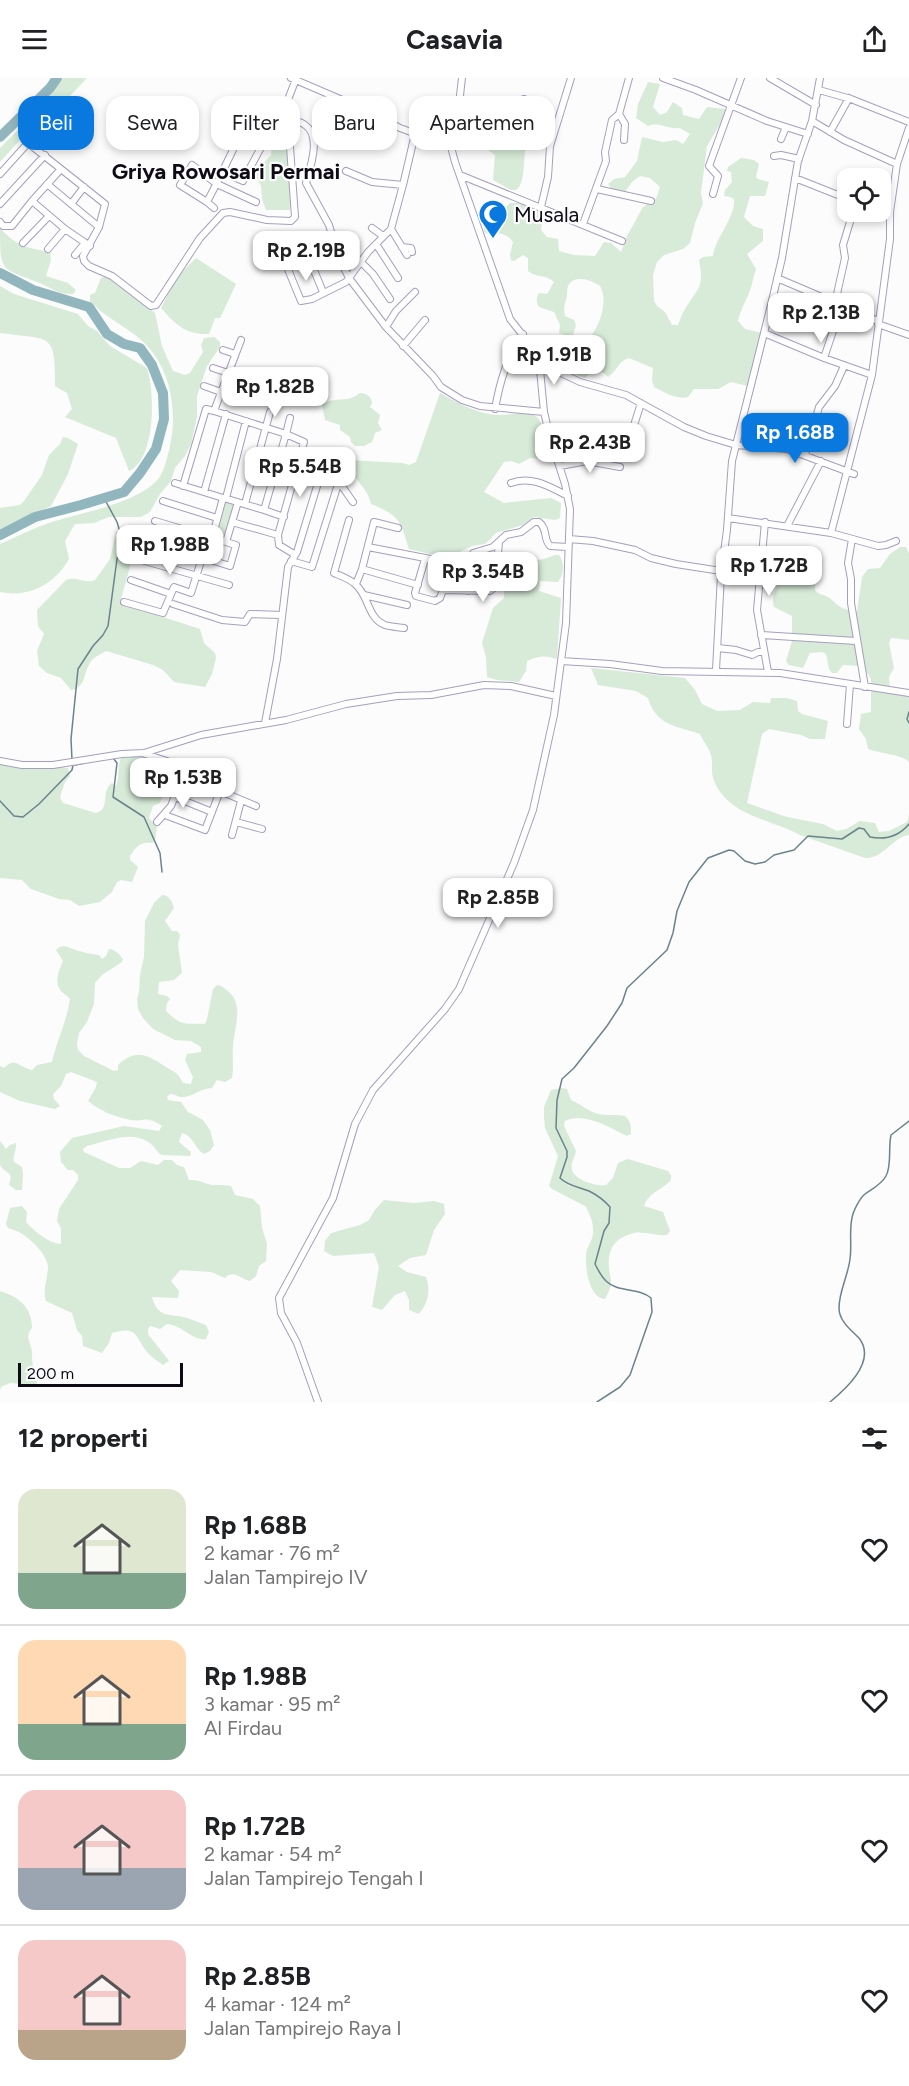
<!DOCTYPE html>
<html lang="id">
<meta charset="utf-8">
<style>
:root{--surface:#fff;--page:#f2f2f2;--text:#202124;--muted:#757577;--line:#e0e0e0;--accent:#0979e0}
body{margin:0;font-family:Figtree,sans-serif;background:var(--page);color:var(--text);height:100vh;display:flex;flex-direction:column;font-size:22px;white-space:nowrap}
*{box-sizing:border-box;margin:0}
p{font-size:20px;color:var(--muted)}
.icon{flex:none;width:33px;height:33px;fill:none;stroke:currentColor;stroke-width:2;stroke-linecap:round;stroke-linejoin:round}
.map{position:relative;height:1324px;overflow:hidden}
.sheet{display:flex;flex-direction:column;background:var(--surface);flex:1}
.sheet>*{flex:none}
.hud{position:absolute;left:18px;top:18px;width:600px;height:54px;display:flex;gap:12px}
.tools{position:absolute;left:837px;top:90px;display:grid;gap:12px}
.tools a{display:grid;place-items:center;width:54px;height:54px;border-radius:12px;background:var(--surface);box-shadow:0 3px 9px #0003;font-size:30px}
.scale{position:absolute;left:18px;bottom:15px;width:165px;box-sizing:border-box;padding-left:6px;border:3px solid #0f0b16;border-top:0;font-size:16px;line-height:21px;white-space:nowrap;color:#0f0b16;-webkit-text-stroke:4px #fbfcfb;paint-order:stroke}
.price{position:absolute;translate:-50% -51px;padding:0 14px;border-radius:12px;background:#fff;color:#222;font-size:20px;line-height:39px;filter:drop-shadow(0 2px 3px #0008)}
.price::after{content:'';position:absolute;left:50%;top:36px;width:18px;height:14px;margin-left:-9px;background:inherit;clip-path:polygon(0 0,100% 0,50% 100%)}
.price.on{background:var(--accent);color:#fff}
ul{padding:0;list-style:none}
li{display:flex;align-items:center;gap:18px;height:150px;padding:0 18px}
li+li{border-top:2px solid var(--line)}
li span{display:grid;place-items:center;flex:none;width:168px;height:120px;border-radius:18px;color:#555}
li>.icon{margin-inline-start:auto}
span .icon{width:72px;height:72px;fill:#fffc;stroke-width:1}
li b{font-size:26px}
h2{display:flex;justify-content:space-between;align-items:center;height:72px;padding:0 18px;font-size:26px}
.tag{padding:0 21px;border-radius:18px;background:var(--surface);box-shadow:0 3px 9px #0003;font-size:21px;line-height:54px}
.tag.on{background:var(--accent);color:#fff}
header{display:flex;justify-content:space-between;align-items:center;height:78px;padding:0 18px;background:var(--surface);font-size:27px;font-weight:700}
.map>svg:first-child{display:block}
.green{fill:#d7ebd8}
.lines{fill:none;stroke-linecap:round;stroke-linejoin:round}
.stream{stroke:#6b838c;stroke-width:1.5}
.river{stroke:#92b6be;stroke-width:10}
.street-casing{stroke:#a79ebe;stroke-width:8}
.street{stroke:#fff;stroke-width:6}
.labels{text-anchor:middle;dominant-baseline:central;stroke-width:4.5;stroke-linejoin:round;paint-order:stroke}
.poi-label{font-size:21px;fill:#0f0b16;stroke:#fbfcfb;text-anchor:start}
.neighbourhood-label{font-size:22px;font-weight:bold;fill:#0f0b16;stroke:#fbfcfb}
</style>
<header><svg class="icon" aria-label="menu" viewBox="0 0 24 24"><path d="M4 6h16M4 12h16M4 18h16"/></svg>Casavia<svg class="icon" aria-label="share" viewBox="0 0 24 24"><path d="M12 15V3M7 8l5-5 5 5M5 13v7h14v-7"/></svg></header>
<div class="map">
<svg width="909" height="1324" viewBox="0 0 909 1324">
<rect width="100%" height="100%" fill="#fbfcfb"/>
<path class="green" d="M63,0H87L36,54L28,53L0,84V70L36,34Z
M648,4L660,6L653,29L660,37L667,34L673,24L682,30L683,37L699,41L707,29L725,31V38L707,68L701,115L703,125L695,145L690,165L683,171L664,177L657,184L653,197L654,223L657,228L665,234L672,247H678C680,242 681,238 684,233C697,210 705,211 699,182L703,179L713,178C716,158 736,139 734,121L730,119L724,118L725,112L732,104L731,94L727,93L728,89L741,80L754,82L759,86L756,99L758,101L769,104L765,118H750L744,139L753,148L763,151V163L747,176L756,191C753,199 752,208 749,215C745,225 740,233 738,243L745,251L762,255L748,308L731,304L718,311H694L688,319C677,322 664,314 654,309L652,302L653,290L629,280C618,283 617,293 608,299C599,289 593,292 585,300L574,296L563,289L572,263H587C599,251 609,224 600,208C592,202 574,196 568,208C567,211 567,215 567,218C565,225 563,230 565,238L574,242L576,247L573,257L567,258L559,255L560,247L554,234L539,229C536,224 536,219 539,215L547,216L554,204C546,196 536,200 528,193V180L523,177L514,183L511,182L510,177L513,164C507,155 498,154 488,156L484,154C483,132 499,138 510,125H522L544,135L541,152L547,159L558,161L559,173L574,177L595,178L604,164L611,165L621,174L627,158L643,129L656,121L660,109L650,100L640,98L632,104L625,114L612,111L608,106L614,101L625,99L637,83L642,59L663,64L676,62L683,66L690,56L680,50C668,52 660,43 648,48L636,40L638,26Z
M274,39H284C286,71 290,100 290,132H266L262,121L261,108L256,98L259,90L271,77Z
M522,50L538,54L541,58L527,65C522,78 527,104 516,112H511L493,102L495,77L486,71L466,66L463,61L464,56L469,54L493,60L519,56Z
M0,150C16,168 27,170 50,174L51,182L46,198L68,205L76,212L73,216C60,217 53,211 42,206C1,189 0,197 0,150Z
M196,180L236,206L222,236L220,240H215L209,256C186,257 176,247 161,230L177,199Z
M107,198C122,205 141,224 155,235L162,268L173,293L185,297L190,295L203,274L201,267L204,260L214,259L220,264V269L207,288L197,318V339L191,366L185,378L175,390L171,403L160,416L150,434L141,439H109L94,445L75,446L65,463L69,481C55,506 29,520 0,514V466C18,458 36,449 55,443C82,435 141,424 159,400C167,389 173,357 173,343C173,319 168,295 153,275C137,252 109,244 90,223V217L95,215L101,200Z
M0,208L14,216L78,236L88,248L97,253L110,268L147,290C155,313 156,381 129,393L116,360L65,339L72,331L67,315L55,308C56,253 50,262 0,255Z
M360,315C366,315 372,319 372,325L370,329L380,337L378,345L382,352L375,355L372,364L364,368H355L351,364L350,359L340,352V347L325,342L322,327C337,317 347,326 360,315Z
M440,315C458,325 475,335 497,337C508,338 529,331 538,340C544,347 547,371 550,381L530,380L519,386L511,383L504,384L484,414L504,425L551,420L561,425L560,440L555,442L534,439L523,447L496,455L485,466L472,468L447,480L409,471C400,442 400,438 371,426C368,409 350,399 347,382L403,385L409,387L416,384Z
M63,359L68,360L78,366L68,396L51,428L0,452V430L20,427L24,423L42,397L49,377L60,366Z
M225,424L234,426L225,460L216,457Z
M126,453C141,466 124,508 120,525L200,551L204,565L215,575L216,580L212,596L205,609L174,604L163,592L153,587L106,573C101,576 92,580 90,585C83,595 86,610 71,612L61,600L47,595L39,588L37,573L44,556L38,548L37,532L66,502C76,498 85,506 95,502L110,481L116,454Z
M900,469H906L909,475V562L891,560L889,565L894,590L889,599L890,613L895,616L909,618V684C903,677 879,675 868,671L866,661L859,651L861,636L871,634V601L863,588L843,587L837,595H832L829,591L826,576L822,574L810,575L803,590L789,587L786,583L792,563V538L774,529C771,518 775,515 778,505C780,499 780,494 782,489C790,484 808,483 816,486L815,512C820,518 826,516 832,522C843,532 842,530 857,534L862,499L868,491L880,490L890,476Z
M555,477H559C565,485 564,496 558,504L540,503L539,513L561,520L557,581C545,577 538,578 527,583L526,593L519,604L497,602L487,599L486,579L482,565L493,530L504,520L505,487C521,481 539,485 555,477Z
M591,590L685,600L695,612L702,626L717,633L740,632L753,624L770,625L771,620H787L797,623L798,633L802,636L828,643L825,661H810L801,657L769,651L762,656L747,725L787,739L823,746L837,753L846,751L860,743L875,745L879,754L889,753L907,744L909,737V757C892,759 884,781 865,780L800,757C771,741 726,738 713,700C711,692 713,684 711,677C709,670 703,663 700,656C677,648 656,648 648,620L636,613L598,607Z
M144,678L161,683L173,692L160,725L153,728L149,740L157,749L155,763L152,765C140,764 137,768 130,778V782L138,789L132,804L121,802L117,804L112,814L100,824L79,828L70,822L59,821L31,811L22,802L0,800V685L68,690L70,698L65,704L60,719L63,725L96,735C111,731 100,713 112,705L116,708C120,699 117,689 121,680Z
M162,817C169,817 172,823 174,830L165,843L172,853H177L180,857L178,867L182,895L174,902L159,904L158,916L167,918L170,921L167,925L166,933C182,949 185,945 205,946L207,941L213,911L217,907C223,908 225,911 229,914C244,927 234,951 233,968C232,979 234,990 232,1000L225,1004L217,1002L212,1010C200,1010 192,1020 180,1019C177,1018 174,1016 170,1016L167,1019L168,1022L181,1024L188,1034L203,1042L210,1052L214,1067L210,1073L204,1076C194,1070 194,1058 182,1055L179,1064L191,1074L190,1078L162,1077C156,1074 155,1068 148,1064C130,1052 106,1064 87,1068L83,1071L84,1074L119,1090H130L141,1083L158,1087L164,1082H172L177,1087L184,1089L189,1102C199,1101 206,1107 215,1107C221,1107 225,1107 231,1108L235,1117L253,1121L260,1128L262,1150L267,1166L266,1183L259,1188L256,1198L250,1203C240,1201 234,1191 225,1200L211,1194L180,1192L171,1203L179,1213L178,1220L152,1219C158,1241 169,1235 187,1240C194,1242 199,1245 206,1247L209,1254L206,1261C192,1263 184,1248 167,1246L160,1251L150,1248L148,1251V1256L169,1283L163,1287C159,1284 154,1281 150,1277C135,1262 140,1246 112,1255L109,1265L102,1275L83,1268L82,1258L77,1252L72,1235L46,1223C42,1211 48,1201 48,1189C48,1178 31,1161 22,1156C18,1153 13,1152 8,1150L6,1146L10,1130L22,1128L27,1134L26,1144C34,1153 48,1165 61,1166V1150L57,1143L59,1131L78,1102V1097L73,1092H68L61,1084L60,1074L72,1060L124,1048L159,1053L162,1048C145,1037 146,1044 131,1042C115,1039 100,1033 88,1023L96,1009L97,1004L71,994L66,996L61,1008L53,1016L54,1021L60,1028L55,1031L20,1023L0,1014V988L4,990C15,978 20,990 32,992L37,987L52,984C57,962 67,943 70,921C68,918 64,916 62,914C53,905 59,893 63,883L56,872C64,864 70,871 79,873C85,875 92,876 99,877L102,881L106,878L109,871C116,872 119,876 123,881L122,884L102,897L95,905L94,926L87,944L79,955L77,965L78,972L84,978L114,993L118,992V987C137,970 147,977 166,989C176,995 177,994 183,1005L191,1006L193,999L185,982L187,976L201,974V969L191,963L175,962L153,951L143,940L138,931L137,921L139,914L140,897L144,879L145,843L154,825Z
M562,1010L567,1011C573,1028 569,1019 582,1028C602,1041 605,1035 625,1038C631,1043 631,1049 631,1056L627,1058C610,1050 584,1033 565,1043L564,1048L576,1073C575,1079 570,1086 572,1092C575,1102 597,1109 606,1107L613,1100L618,1085L628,1081L668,1093L671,1097V1102C663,1111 648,1115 644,1128L663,1134L670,1153L667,1157C656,1158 644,1153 634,1155C616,1159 607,1171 609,1189C609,1194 611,1199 611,1203C611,1210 608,1215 605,1221C589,1220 585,1190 586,1177C586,1169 593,1163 593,1155C594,1146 590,1135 585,1128L552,1111L549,1108L558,1078L545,1050L544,1039V1029L551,1012Z
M0,1063L6,1071L10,1067L16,1065C17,1072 12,1078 14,1084L22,1089L23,1096L22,1112H16L9,1107C14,1092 6,1097 0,1087Z
M384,1122L414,1125L434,1123L444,1126L445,1136L434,1152L426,1177L410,1180L398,1188L407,1194L426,1199C431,1213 428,1225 419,1236L409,1232V1222L405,1213L395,1217L382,1232L372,1229L379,1189L374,1175L333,1178L324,1173L325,1163L331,1155L360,1147L369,1142L374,1133Z
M0,1213C19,1219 32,1229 32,1250C24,1259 31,1264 32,1274C32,1286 33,1293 37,1304L36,1307L10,1305L1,1309L0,1312Z"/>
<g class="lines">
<path class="stream" d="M909,634L907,641L909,645
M113,680L117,685L113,719L144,739L160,775L162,794
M72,682L71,661L78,591L93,568L103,557L108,548L117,481L123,464L117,444L104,420
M75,687L85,685
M0,723L14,738L23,739L39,726L72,692L73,687
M597,1324L620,1309L630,1297L652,1234L651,1220C638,1209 618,1215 606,1203C601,1198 598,1192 595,1186L604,1153L609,1145L610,1129C604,1122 597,1117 589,1113C579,1109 568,1108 560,1100L567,1079V1073L556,1050L557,1022L562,1001L574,990L607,948L622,925L627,910L667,872L673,855L677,833L689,804L708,780L729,772L734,773L745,783L755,786L765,784L774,777L794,772L808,758L842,761L859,750L864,751L870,759C885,762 899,758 909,746
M830,1324C846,1311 877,1283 859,1260C851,1252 839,1243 839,1230C839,1213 848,1198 850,1181C852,1168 849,1153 852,1140C853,1133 860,1120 865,1116C873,1110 881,1107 886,1098C892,1087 888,1070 891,1057L909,1043"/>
<path class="river" d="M0,59L50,10L57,0
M0,195L33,212L89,229L107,256L124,266L140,270L152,287L163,315L164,341L156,371L140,395L124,414L81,427L35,439L0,457"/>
<g class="street-casing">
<path id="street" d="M291,0L375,36L400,50L451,69
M663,0L696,12L767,43L808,56
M770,0L816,27
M819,12L851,21L909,44
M460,20L516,38L521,35L524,21
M619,36L625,46L624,62
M282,37L296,1
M812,43L844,62L897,86
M830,54L849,20
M781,61L786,49
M774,78L781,77L799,81
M346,93L372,104L403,107
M223,94L243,103L266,60L270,30
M0,96L28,65L61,91
M460,97L622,163
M795,100L848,121
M47,106L99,149L83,178L84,183L89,188L112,198L151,228L156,227L200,160L223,135L230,134L267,142L291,143L295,139L288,41
M597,111L651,123
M713,116L718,98L709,88L741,0
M207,124L214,130
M256,124L217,106L192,87L180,107L207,124C223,94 237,63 252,32L257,28C269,30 277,35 287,40C293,43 300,43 305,47C322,58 310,90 306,105L329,147L339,180L349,200L386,249L433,298L441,309L462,322L480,328L544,334
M0,126L45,77
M71,126L84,109
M541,129L548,99L550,68L571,0
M880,131L890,134
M0,144L3,148H12L32,123
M583,146L606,83L605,74L612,42L619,36L629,0
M372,150L383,158
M391,151L407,177
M23,165L49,138
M376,166L398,200
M90,168L65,151L32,123L61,91L105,126L99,149
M402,169L411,170L412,174
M48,171L65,151
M75,177L85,165
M361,184L373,196L390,221
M311,185L323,214
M287,189L301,223L312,221L346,204L368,174L391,151L403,107L415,56
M777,200L878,243
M835,225L845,180L843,167L853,134
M878,246L909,257
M386,249L396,233L415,214
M764,255L824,280L872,297
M241,262L214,333L286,356L264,432L284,439
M403,268L425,242
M223,272L235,276
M824,280L838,238L839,227
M540,285L580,304L626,317L684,349L706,358L736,367L787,371L854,396
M213,290L228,295
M204,308L221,314
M495,331C500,303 507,279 523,256
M290,340L286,356L304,364L278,457L279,467L294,476
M550,359C578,353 615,344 638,366
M630,360L641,325
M805,377L819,329L835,308L844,288
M560,388L587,383L620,389
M175,405L223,420L212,460
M511,405C532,397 550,409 568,418
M183,408L206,331L214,333
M204,414L226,336
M224,420L264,432
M226,420L246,343
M163,423L217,440
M245,426L270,334
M728,440L831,455L878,468L886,467L896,463
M349,442L334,495C341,498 350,501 355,506C369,517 367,540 385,547C391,549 398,549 404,550
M155,443L236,467L230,488L163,467
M232,444L278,457
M765,444L757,532L768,594
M787,448L821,383
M831,455L872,297L890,161V134L897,86L909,50
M569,461L593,463L635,472L651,480L676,486L721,493
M852,461L848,485L851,501V525L865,609
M146,462L163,467L168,447
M226,464L238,424
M368,469L446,484L449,489L443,512
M201,479L206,458
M138,481L229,507
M425,481L415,515L416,518L435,523L440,520L443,512L490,513L495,509L499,464
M291,483L312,489L339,403
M362,491L418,507
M131,502L171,516
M356,506L362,491L374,444L398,450
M468,513L473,475L493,469L506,457L521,454L534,444H539C548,451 543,461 550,468L568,469
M364,517L407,527
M124,524L163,535L174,509L191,515L202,480
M173,526L222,542L245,544L250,536L282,537
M761,557L856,563
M718,570L736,572L752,577L758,574H763
M561,583L610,586L662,593L780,595L909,615
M716,592L721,497L727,452L732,383L771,227L782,180L798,83L812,43L820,0
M265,645L277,581L288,489L297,474L321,395C338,397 344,412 353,424
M847,646L850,606
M145,676L170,684L182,700L194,702L256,728
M0,683L22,687H53L122,676L144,675L201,657L286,642L346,626L397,618L431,617L484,607L511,608L556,618
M175,719L212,734
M165,737L205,752L220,713
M157,744L171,728L182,700
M236,744L262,751
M232,757L241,723
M318,1324L297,1265L281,1235L279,1220L333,1120L355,1046L373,1012L445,931L459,911L514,785L533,732L554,637L566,545L570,431L565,406L550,359L544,334L539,281L536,274L510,241L455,84L451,69L456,52L462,0"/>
</g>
<use href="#street" class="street"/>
</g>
<defs>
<g id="mosque-pin" transform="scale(1.5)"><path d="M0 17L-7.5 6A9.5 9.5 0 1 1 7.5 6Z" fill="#0979e0" stroke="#fbfcfb"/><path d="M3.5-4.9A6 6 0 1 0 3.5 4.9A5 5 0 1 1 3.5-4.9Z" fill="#fff"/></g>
</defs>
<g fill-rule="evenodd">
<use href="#mosque-pin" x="493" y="136"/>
</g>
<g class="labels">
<g class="poi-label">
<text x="514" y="136">Musala</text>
</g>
<g class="neighbourhood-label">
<text x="226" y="93">Griya Rowosari Permai</text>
</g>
</g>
</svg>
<div class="tools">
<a><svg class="icon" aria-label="locate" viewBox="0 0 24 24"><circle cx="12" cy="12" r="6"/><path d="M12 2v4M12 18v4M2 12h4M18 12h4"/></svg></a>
</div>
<div class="scale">200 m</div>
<b class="price" style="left:306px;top:204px">Rp 2.19B</b>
<b class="price" style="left:821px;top:266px">Rp 2.13B</b>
<b class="price" style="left:554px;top:308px">Rp 1.91B</b>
<b class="price" style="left:275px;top:340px">Rp 1.82B</b>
<b class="price on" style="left:795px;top:386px">Rp 1.68B</b>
<b class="price" style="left:590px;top:396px">Rp 2.43B</b>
<b class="price" style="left:300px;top:420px">Rp 5.54B</b>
<b class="price" style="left:170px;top:498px">Rp 1.98B</b>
<b class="price" style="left:769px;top:519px">Rp 1.72B</b>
<b class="price" style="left:483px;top:525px">Rp 3.54B</b>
<b class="price" style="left:183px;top:731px">Rp 1.53B</b>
<b class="price" style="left:498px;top:851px">Rp 2.85B</b>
<div class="hud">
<a class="tag on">Beli</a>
<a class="tag">Sewa</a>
<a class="tag">Filter</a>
<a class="tag">Baru</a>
<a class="tag">Apartemen</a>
</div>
</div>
<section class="sheet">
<h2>12 properti<svg class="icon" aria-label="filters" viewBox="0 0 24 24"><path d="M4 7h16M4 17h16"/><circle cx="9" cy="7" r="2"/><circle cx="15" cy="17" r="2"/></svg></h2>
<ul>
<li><span style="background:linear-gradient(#dfe7d0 70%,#7fa58c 0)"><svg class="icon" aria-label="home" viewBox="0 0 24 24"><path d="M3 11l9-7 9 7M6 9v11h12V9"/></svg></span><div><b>Rp 1.68B</b><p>2 kamar · 76 m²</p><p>Jalan Tampirejo IV</p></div><svg class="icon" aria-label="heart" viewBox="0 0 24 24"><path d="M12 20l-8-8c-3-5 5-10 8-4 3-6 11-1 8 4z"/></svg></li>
<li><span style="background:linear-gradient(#ffd9b3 70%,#7fa58c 0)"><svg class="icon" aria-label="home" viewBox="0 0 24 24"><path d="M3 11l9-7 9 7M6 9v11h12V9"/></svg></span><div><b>Rp 1.98B</b><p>3 kamar · 95 m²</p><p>Al Firdau</p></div><svg class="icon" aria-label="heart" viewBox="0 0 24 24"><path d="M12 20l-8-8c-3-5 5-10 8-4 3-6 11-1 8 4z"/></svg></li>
<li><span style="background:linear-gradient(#f6c9c9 65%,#9aa5b1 0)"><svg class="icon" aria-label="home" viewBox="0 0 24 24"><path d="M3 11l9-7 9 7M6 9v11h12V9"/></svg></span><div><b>Rp 1.72B</b><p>2 kamar · 54 m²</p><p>Jalan Tampirejo Tengah I</p></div><svg class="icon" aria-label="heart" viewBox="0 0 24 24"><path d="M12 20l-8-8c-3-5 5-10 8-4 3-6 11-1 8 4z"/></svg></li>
<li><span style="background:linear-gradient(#f6c9c9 75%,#b9a48a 0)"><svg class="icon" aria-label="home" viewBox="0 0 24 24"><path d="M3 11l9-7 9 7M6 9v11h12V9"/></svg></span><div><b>Rp 2.85B</b><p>4 kamar · 124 m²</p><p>Jalan Tampirejo Raya I</p></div><svg class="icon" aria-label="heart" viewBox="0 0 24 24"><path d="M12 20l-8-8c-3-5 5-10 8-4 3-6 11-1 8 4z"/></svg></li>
</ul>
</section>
